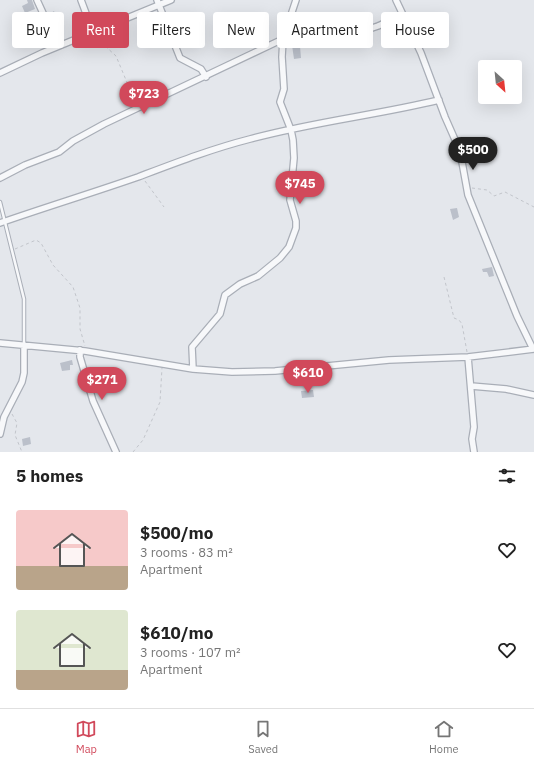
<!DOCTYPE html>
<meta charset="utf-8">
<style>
:root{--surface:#fff;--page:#f6f6f6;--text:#222;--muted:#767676;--line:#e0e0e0;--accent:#d1495b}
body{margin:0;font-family:"IBM Plex Sans",sans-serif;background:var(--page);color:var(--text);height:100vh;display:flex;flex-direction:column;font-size:15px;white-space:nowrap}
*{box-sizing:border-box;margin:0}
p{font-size:13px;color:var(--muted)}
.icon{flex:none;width:22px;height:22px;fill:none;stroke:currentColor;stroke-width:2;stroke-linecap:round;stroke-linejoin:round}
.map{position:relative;height:452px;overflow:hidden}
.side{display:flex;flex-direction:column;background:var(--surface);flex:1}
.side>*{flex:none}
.top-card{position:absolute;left:12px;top:12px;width:510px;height:36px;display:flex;gap:8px}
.needle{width:26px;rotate:153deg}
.fabs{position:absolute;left:478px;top:60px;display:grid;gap:8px}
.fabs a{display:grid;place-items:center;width:44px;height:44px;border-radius:4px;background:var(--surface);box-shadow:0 4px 16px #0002;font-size:20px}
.price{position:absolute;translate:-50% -34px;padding:0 9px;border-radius:14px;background:var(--accent);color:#fff;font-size:13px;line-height:26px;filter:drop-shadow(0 1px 2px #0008)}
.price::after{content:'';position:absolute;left:50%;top:24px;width:12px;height:9px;margin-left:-6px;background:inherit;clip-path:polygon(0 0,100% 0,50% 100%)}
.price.selected{background:#222;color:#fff}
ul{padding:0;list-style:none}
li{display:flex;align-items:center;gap:12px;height:100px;padding:0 16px}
li span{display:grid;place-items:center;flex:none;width:112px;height:80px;border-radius:4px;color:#555}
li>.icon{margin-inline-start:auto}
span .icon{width:48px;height:48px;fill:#fffc;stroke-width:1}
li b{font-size:17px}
h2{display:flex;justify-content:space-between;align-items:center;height:48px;padding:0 16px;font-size:17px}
.tag{padding:0 14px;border-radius:4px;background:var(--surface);box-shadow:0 4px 16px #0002;font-size:14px;line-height:36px}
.tag.selected{background:var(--accent);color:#fff}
.tabs{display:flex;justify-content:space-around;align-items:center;height:56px;border-top:1px solid var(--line);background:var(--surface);font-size:11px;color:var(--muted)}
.tabs a{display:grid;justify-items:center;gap:2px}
.tabs .selected{color:var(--accent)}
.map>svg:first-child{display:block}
.building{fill:#bbc0ca}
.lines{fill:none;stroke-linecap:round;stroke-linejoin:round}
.lane-casing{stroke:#a9aeb7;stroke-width:4.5}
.street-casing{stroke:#a9aeb7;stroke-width:8}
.path{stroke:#c2c5cb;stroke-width:1;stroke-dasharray:3 3;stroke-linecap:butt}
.lane{stroke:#f7f8fa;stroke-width:2.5}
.street{stroke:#f7f8fa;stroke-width:5.5}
</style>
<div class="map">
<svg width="534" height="452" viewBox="0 0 534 452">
<rect width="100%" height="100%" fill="#e4e7ec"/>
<path class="building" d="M27,0H32L35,9L25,13L22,6L28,3Z
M54,11L57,18L60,17L61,20L55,22L51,13Z
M337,20L339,21L340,26L336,27V29L326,30L325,24Z
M292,45L300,46L301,58L294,59Z
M457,208L459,217L453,220L450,209Z
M492,267L494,276L489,277L487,272H483L482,269Z
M72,360L73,365H70V370L62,371L60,363Z
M313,390L314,397L302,398L301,391Z
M30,437L31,444L23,446L22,439Z"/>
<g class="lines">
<g class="lane-casing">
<path id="lane" d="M0,202L24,299V345"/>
</g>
<g class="street-casing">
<path id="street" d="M37,0L58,46
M81,0L93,32
M157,0L180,58L201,69L206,77
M396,0L421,53L445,117L460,151L468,195L517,316L533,349
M0,73L42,53L171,0
M0,178L25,165L59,152L73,141L104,124L283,39C310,47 353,35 378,26C387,22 394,17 404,17
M0,223C46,207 92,193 138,177C175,163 211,149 250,139C312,122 377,115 439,100
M0,343L85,351L193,369L232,372L275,371L389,360L468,357L534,349
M80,350V357L93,401L116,452
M468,357L474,427L472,439L474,452
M193,369L192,347L220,314L225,295L240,284L258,276L280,258L289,247L296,228V221L290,200L294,158L293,140L291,130L280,102L284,89L282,57L283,39L296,0
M471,386L506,389L534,395
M0,434L4,417L22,382L24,373V345"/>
</g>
<path class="path" d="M101,35L104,45L116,56L136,104
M145,181L164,207
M472,188L487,190L494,196L505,192L534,207
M15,249L36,240L41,243L53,265L73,287L80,308V329L85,346
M444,277L454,318L459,320L462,324L467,352
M12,414L17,423L15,435L22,452
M133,452L143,440L160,402L162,368"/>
<use href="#lane" class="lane"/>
<use href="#street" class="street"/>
</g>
</svg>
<div class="fabs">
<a><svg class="needle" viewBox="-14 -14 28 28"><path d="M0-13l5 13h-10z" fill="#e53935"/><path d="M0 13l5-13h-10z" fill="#767676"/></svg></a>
</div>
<b class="price" style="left:144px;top:115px">$723</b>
<b class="price selected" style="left:473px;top:171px">$500</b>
<b class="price" style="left:300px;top:205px">$745</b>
<b class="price" style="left:308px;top:394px">$610</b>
<b class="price" style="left:102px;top:401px">$271</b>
<div class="top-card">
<a class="tag">Buy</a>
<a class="tag selected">Rent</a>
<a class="tag">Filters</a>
<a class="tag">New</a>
<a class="tag">Apartment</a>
<a class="tag">House</a>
</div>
</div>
<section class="side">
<h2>5 homes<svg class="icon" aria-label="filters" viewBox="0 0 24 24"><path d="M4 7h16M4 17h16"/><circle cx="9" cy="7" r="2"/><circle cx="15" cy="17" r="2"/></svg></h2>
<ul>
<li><span style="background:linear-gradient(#f6c9c9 70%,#b9a48a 0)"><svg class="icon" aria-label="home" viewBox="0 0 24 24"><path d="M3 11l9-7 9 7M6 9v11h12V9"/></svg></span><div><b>$500/mo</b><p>3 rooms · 83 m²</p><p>Apartment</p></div><svg class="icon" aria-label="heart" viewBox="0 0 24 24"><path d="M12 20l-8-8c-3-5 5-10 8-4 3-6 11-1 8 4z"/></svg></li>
<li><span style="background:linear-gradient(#dfe7d0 75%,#b9a48a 0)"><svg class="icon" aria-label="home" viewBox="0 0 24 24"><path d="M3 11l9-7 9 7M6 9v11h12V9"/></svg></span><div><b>$610/mo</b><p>3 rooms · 107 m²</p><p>Apartment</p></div><svg class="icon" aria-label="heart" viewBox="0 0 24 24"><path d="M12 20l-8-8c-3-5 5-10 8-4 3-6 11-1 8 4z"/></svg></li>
</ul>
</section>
<nav class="tabs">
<a class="selected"><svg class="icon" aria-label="map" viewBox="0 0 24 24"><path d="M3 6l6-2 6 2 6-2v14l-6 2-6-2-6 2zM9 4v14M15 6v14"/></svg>Map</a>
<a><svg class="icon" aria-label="saved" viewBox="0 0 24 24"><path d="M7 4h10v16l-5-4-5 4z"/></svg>Saved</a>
<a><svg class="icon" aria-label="home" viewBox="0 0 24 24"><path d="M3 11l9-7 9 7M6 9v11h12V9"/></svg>Home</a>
</nav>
